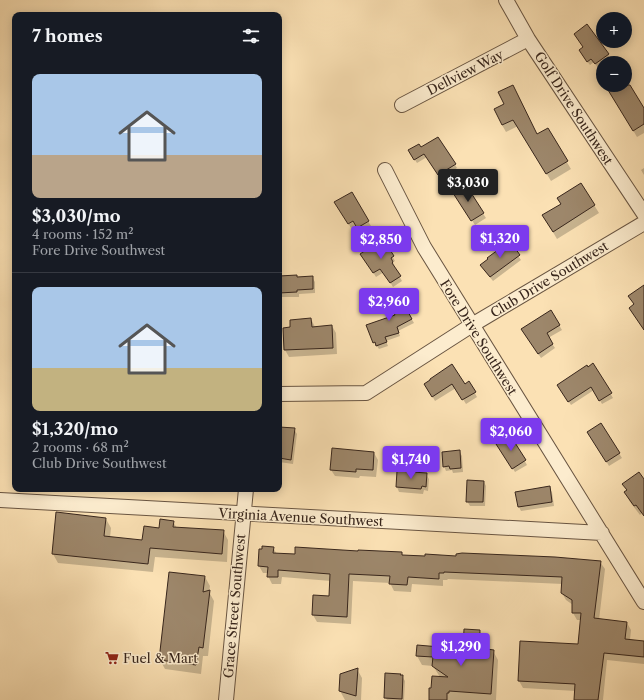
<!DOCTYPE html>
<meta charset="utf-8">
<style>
:root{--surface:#171b24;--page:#242831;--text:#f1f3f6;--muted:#9ea1a6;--line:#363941;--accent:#7c3aed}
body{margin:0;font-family:"Libre Caslon Text",serif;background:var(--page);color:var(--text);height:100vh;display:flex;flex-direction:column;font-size:15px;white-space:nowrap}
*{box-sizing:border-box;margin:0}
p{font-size:13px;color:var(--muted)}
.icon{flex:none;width:22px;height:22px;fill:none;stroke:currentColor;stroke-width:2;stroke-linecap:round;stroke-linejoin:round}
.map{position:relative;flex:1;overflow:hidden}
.details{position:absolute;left:12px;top:12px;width:270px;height:480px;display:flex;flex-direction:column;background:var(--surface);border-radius:8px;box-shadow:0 2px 10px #0003}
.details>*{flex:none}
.buttons{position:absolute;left:596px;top:12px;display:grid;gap:8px}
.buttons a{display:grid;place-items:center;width:36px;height:36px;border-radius:50%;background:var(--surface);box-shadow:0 2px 10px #0003;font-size:20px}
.price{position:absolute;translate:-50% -34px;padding:0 9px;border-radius:4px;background:var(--accent);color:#fff;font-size:13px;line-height:26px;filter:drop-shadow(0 1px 2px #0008)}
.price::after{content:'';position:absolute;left:50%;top:24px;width:12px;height:9px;margin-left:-6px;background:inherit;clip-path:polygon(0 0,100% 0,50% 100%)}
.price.active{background:#222;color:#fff}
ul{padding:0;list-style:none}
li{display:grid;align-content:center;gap:8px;height:212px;padding:0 20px}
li+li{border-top:1px solid var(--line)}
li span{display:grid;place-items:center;height:124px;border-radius:8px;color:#555}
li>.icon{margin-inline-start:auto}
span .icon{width:72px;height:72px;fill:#fffc;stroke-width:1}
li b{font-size:17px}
h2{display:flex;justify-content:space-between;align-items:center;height:48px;padding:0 20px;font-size:17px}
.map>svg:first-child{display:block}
.shadow{fill:#0003}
.building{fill:#9d876b;stroke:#38261c}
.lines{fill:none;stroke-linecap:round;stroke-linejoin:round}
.minor-casing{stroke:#695542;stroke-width:16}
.minor{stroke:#fcecce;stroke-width:14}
.labels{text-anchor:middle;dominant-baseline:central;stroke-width:3;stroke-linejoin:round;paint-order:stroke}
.street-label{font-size:13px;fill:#38261c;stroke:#fcecce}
.poi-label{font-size:13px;fill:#38261c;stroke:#fcecce;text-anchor:start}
</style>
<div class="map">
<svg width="644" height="700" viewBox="0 0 644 700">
<rect width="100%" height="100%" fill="#fbe1b4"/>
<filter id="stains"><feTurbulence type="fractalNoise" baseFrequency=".005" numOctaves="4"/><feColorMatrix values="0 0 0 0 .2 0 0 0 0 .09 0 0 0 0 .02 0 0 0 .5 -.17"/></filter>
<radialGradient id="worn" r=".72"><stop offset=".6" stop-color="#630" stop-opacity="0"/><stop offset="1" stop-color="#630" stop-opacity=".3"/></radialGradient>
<path class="shadow" d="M587,25L611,59L603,63V64L598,68L594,62L590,65L582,55Z
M625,80L644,110V133L637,137L609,90L617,85H625Z
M506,105L537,136L547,129L571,169L551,181L518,126L506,132L502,125Z
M421,149L450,156L457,168L441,179L427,157L417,163L409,151Z
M644,168V175L641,170Z
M581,184L599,213L557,239L547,222L562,204Z
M465,186L486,218L475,225L457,197Z
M351,193L371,226L360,232L356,225L351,228L336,203Z
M383,240L395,261L393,262L395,267H394L402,281L393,287L384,272L376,277L364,258Z
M509,243L521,260L493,281L484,270Z
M296,276L298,278L312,277L315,282V293L299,294V297H279V277Z
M398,296L414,323L398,331L400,336L386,341L388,346L379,349L374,342L396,315Z
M311,319L315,327L332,326L336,333L337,354L289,357L285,350L284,329L292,328Z
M559,325L562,330L548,338L555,348L541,358L525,334Z
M593,365L613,398L602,404L594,390L571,405L558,385Z
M431,379L464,386L469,383L477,397L466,404L456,388L435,401L426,385Z
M601,425L622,458L609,466L589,432Z
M279,428L294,429L297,434L293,464L279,462Z
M510,436L527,465L515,472L498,444Z
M459,451L462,456L463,472L453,473L452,470L446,471L444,466Z
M374,453L378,460L376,477L360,476L359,478L335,476L331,470Z
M398,472L426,474L429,479L428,491L424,490L423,494L399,492L397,487Z
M644,481V516L642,513L640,515L630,502L625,492L627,491L624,484Z
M484,482L486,486L485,506H470L467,501Z
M549,488L552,492L554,506L521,511L519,507Z
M106,519L111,528L110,538L143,541L160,529L173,522L177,528L223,531L228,540L227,562L155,557L153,572L58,563L53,554Z
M273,548L277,554L296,555L359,552L401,553L403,556L600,562L605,569L599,620L627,623L631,630L630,640L644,642V664L607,660L603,700H575L576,691L523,688L519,681L578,645L581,620H577L573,613V605L566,600L562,593L563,584L448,579L447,580H443V586L412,584L411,592L394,591L390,583L353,581L351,624L317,622L313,615L330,598L331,581L282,577L281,584H272L268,576V573H263L259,566Z
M205,577L210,586L209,592L214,601L208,656H203L201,674L165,669L160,660Z
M480,631L485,640L484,650L493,651L498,660L496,700H430L432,689L440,677L433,666L422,665L417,656L464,650Z
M357,669L362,678L361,700H345L340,691Z
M402,676L405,681L404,700H387L385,697Z"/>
<path class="building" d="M587,24L609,54L595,64L591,59L587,62L579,50L583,47L574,34Z
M513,85L537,134L548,128L568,161L546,174L513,120L502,125L494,109L504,104L498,92Z
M615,85H630L644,108V124L633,131L608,90Z
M438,137L456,164L438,175L424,154L414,160L408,150L419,144L421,147Z
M581,183L595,205L553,232L542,215L561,204L557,198Z
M466,185L484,213L471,221L453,193Z
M352,192L369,221L357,228L353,221L348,224L334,202Z
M383,239L394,256L391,258L393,262L392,263L401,276L390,283L380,269L373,273L360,254Z
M510,241L520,255L490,277L480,265L488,259L487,258Z
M297,275V277L313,276V289L297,290V292L279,293V276Z
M644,285V330L629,308L634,304L628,296Z
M398,294L412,319L397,327L399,333L385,337L387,342L376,346L375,342L373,343L366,325L395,315L387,301Z
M551,310L560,325L547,333L553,344L538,354L521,329Z
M311,318L312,327L332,325L333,348L284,350L283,328L290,327V320Z
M593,363L612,393L599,401L591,387L568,402L557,385L587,365L588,367Z
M452,364L465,384L469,381L476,392L462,400L452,384L432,397L424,384L430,380V379Z
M601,423L620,453L606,462L587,432Z
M279,427L295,428L291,460L279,458Z
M510,435L526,460L512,469L496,444Z
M332,448L374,452L373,470L356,469V472L330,470Z
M460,450L461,468L450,469L449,466L443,467L442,452Z
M397,471L427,473L426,487L422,486L421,489L396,487Z
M639,472L644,479V516L636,505L634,506L624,492L627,490L622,484Z
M467,480L484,481L483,502H466Z
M550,486L552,502L518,507L515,492Z
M56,512L106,518L104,536L142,540L144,526L159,528L160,519L174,521L173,527L224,530L222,554L150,548L148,564L52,554Z
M262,546L274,547L273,553L295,554V547L358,551V550L402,552V555L425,556V554L456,556V554L462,553L555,557L601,561L594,618L627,622L625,639L644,641V657L604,653L598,700H574L575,684L518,681L520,641L578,644L581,613H572V600L561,593L562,577L444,572V573H439V579L408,577L407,585L389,584L390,576L349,574L347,617L312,615L313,595L329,596L330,574L278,570V577H267L268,567L258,566L259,549H262Z
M169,572L205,576L203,592L210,590L203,648L199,647L196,665L159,660Z
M464,629L480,630L479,648L494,650L491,694L449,691V693H447V700H429V688H431L432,676L448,677L432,666L433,657L416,656L417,645L463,649Z
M358,668L356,696L339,691L340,674Z
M385,673L401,674L400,675H403L402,699L384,698Z"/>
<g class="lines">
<g class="minor-casing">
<path id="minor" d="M506,0L528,39L644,214
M402,105L528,39
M385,170L424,247L644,602
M279,394L366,393L472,325L644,223
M0,500L602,533
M226,700L246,489"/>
</g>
<use href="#minor" class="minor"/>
</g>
<defs>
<g id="supermarket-bare" transform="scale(1.08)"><path d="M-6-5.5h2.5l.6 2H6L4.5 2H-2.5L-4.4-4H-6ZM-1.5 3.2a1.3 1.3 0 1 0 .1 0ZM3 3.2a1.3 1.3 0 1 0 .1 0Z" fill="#8f2418" stroke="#fcecce" stroke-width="2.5" paint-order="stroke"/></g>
</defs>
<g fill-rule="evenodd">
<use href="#supermarket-bare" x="112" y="658"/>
</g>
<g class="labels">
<g class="street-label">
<text transform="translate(465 72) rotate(-27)">Dellview Way</text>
<text transform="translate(574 108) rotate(57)">Golf Drive Southwest</text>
<text transform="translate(549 279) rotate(-31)">Club Drive Southwest</text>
<text transform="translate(479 337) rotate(58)">Fore Drive Southwest</text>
<text transform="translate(301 517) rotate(3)">Virginia Avenue Southwest</text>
<text transform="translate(234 606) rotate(-85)">Grace Street Southwest</text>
</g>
<g class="poi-label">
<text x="123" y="658">Fuel &amp; Mart</text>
</g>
</g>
<rect width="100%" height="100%" filter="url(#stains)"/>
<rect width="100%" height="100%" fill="url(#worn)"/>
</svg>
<div class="buttons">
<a>+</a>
<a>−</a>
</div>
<b class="price active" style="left:468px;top:203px">$3,030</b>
<b class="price" style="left:500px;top:259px">$1,320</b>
<b class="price" style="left:381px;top:260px">$2,850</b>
<b class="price" style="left:389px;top:322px">$2,960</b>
<b class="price" style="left:511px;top:452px">$2,060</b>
<b class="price" style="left:411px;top:480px">$1,740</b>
<b class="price" style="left:461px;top:667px">$1,290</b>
<section class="details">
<h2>7 homes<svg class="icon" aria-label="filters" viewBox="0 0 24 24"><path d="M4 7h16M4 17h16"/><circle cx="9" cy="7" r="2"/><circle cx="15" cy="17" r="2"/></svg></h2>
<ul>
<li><span style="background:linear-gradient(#a9c7e8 65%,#b9a48a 0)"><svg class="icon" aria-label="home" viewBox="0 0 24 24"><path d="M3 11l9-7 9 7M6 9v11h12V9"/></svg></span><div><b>$3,030/mo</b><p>4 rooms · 152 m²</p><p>Fore Drive Southwest</p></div></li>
<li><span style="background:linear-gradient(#a9c7e8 65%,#c2b280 0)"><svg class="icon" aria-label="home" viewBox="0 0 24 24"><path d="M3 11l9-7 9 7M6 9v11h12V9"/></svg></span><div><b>$1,320/mo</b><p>2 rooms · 68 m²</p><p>Club Drive Southwest</p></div></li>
</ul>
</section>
</div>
